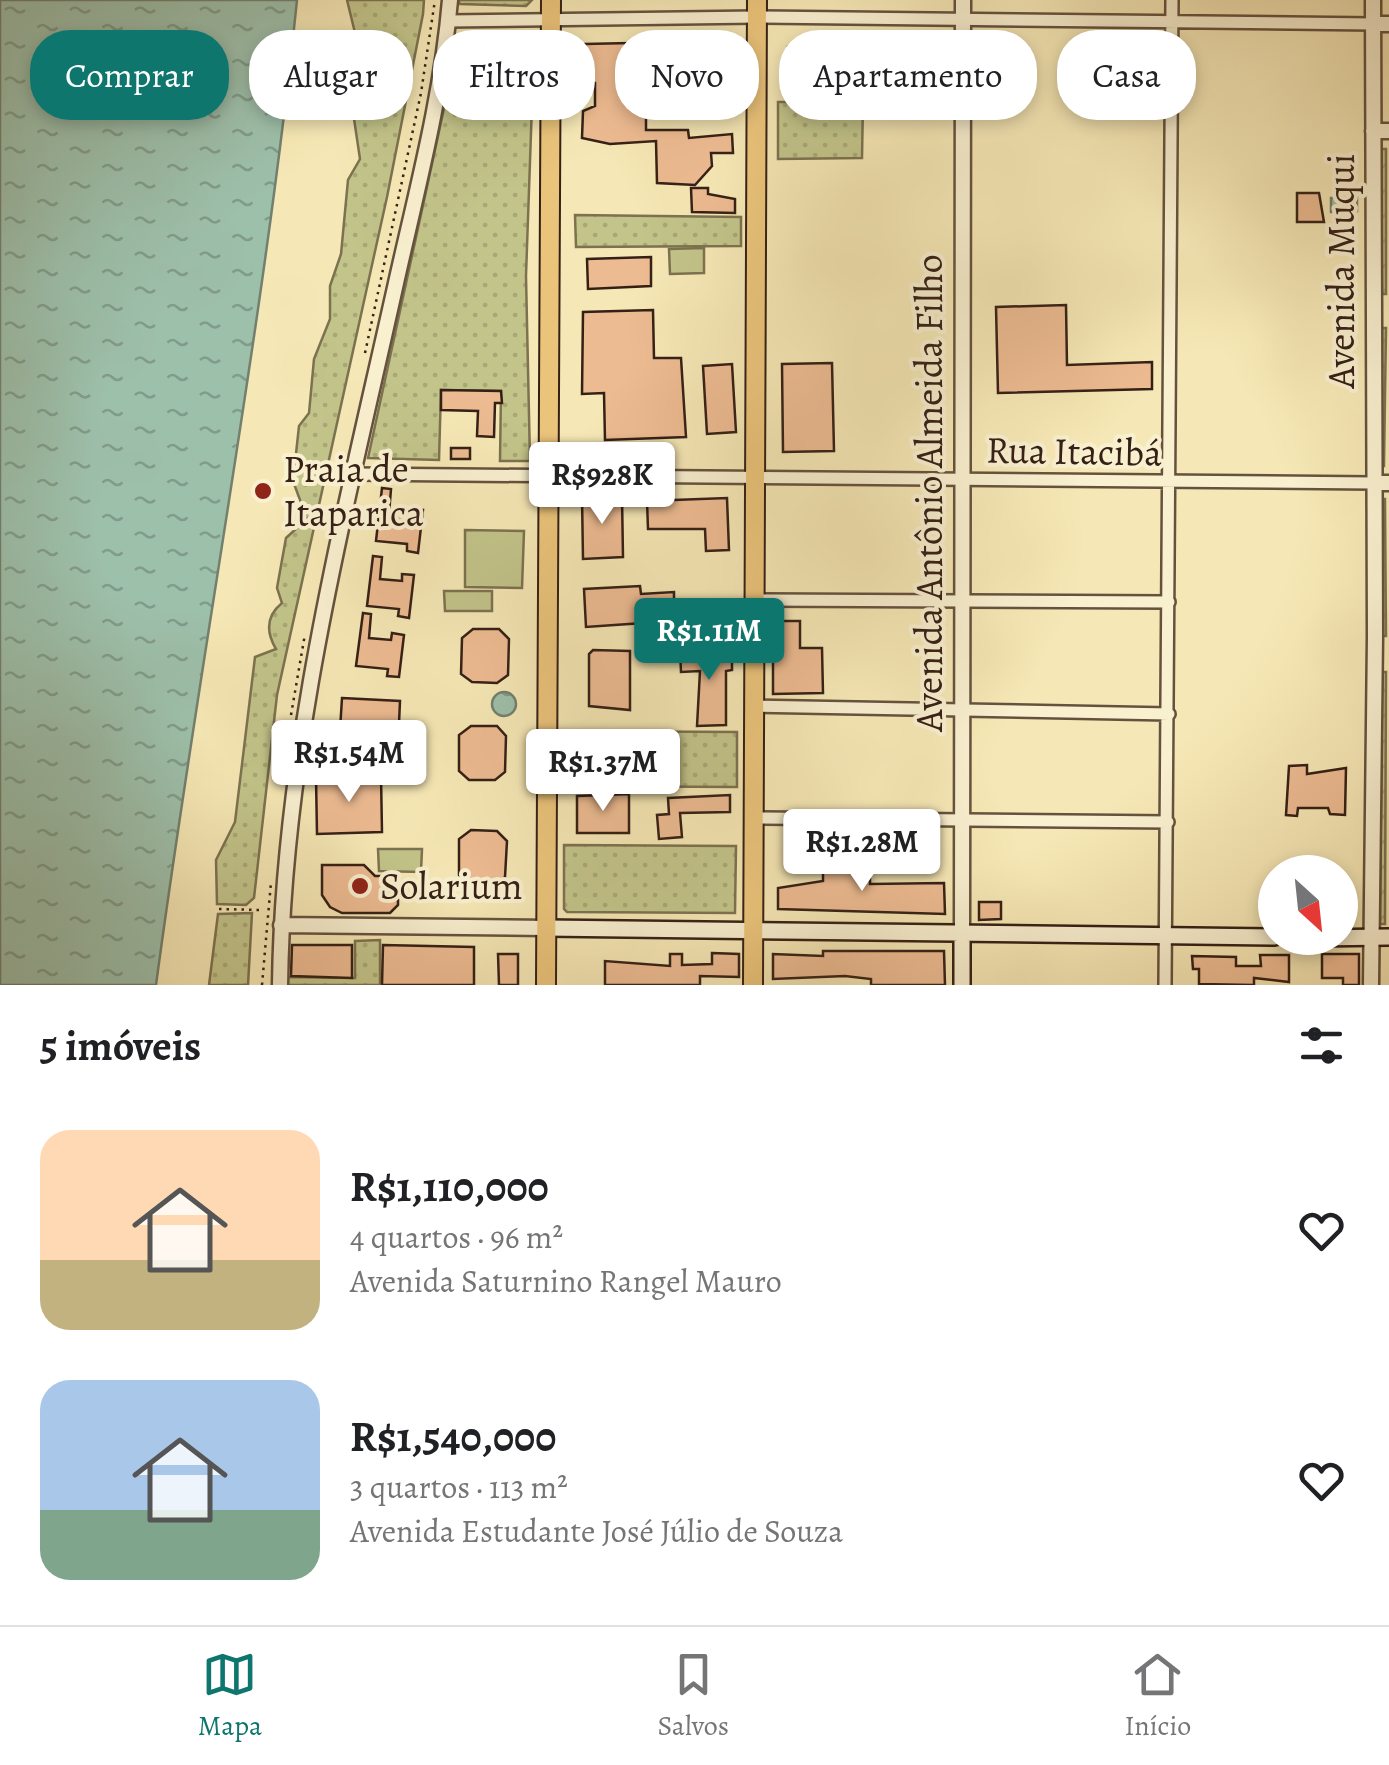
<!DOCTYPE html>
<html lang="pt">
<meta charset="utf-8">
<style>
:root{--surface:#fff;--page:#f2f2f2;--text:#202124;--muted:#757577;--line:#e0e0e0;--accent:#0f766e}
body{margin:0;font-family:Alegreya,serif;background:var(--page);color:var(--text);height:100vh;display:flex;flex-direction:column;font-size:38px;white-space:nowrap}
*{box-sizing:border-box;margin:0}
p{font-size:32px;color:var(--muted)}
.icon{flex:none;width:55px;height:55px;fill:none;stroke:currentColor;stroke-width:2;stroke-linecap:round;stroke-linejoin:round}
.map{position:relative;height:985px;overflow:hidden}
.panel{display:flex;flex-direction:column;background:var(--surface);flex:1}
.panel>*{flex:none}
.top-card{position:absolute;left:30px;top:30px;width:1330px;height:90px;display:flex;gap:20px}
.needle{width:65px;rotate:153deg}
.buttons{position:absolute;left:1258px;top:855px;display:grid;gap:20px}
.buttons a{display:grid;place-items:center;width:100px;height:100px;border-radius:50%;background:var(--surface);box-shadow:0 5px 15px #0003;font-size:50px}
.price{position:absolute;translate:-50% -85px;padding:0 22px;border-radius:10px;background:#fff;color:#222;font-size:32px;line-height:65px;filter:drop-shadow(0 2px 5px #0008)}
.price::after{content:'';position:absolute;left:50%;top:60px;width:30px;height:22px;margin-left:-15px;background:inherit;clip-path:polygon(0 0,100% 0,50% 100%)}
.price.current{background:var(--accent);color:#fff}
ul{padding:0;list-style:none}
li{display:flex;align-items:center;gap:30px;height:250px;padding:0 40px}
li span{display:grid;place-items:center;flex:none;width:280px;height:200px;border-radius:30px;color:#555}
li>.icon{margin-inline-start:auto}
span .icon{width:120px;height:120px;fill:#fffc;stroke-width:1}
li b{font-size:42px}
h2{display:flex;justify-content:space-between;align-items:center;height:120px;padding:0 40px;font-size:42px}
.tag{padding:0 35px;border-radius:40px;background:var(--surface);box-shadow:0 5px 15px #0003;font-size:35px;line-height:90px}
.tag.current{background:var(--accent);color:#fff}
.tab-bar{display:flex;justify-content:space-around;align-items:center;height:140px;border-top:2px solid var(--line);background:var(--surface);font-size:28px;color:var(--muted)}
.tab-bar a{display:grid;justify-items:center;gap:5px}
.tab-bar .current{color:var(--accent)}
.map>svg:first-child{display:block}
.grass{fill:url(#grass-dots);stroke:#7c7250;stroke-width:2.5}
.garden{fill:url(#garden-furrows);stroke:#7c7250;stroke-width:2.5}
.pitch{fill:#c2c48a;stroke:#7c7250;stroke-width:2.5}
.water{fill:url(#water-ripples);stroke:#73806f;stroke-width:2.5}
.building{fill:#edbb92;stroke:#352016;stroke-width:2.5}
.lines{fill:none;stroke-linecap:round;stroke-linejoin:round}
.minor-casing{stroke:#65523e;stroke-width:16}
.tertiary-casing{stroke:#65523e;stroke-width:19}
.secondary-casing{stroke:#352016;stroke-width:20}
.primary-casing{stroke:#352016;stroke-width:22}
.path{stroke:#352016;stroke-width:2.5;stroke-dasharray:2.5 5;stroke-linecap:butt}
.minor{stroke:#f9f0d0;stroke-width:11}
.tertiary{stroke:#f9f0d0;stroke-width:14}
.secondary{stroke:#f9f0d0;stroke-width:15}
.primary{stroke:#ebc47b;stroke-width:18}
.poi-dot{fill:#8f2418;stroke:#f9f0d0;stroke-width:4}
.labels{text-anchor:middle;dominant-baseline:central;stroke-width:8;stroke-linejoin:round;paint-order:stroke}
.street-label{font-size:38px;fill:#352016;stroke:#f9f0d0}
.poi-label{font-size:38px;fill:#352016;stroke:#f9f0d0;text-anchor:start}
</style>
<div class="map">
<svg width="1389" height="985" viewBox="0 0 1389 985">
<defs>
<pattern id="grass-dots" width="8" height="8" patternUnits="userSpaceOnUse" patternTransform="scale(2.5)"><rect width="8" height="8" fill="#c2c48a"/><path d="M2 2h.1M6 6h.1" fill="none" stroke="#a7a876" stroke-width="1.8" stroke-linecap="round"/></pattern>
<pattern id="garden-furrows" width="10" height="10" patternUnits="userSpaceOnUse" patternTransform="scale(2.5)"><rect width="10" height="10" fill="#c2c48a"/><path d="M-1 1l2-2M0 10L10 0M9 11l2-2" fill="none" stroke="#a7a876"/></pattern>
<pattern id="water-ripples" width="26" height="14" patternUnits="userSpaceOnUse" patternTransform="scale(2.5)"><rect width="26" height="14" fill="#9dc0ab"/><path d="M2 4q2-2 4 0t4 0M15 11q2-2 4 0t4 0" fill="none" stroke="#819c8a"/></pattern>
</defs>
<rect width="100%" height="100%" fill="#f6e8b6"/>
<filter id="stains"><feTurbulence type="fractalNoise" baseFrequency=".002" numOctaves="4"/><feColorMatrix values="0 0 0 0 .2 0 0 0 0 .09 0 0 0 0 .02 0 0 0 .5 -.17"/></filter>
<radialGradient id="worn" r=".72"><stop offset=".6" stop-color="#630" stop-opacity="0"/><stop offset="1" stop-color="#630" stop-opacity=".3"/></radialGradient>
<path class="grass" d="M347,0H424L423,14L387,197L277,695L254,898L246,905L217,904L216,860L235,822L255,657L276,649C266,632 266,616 282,603L277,588L286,538L307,519L293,481L299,426L309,413L314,359L330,319V286L341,254L348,180L360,159L353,112L357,41Z
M458,0H532L526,6L460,4Z
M778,102H863L862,158L778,159Z
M445,104H532L526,276L530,461H500L501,391L441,390L439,460L368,458Z
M575,215L741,217V246L576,247Z
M565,731L737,732V787L564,786Z
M564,845L736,846L735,913L567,912L564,909Z
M252,913L248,985H209L218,914Z
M380,940V985H286L287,977L355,978V941Z"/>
<path class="garden" d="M1381,149H1386V294H1382Z
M1382,328H1386L1384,466H1380Z
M1380,499H1385L1386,636H1382Z
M1382,672H1386L1385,924H1380Z"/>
<path class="pitch" d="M704,248V273L670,274L669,249Z
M465,530L524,531L522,588L465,587Z
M444,591H492V611H445Z
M378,849H422L421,872L379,871Z"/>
<path class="water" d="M0,0H297C263,330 200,656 156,985H0Z
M1357,197V211L1331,212V198Z
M492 704a12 12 0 1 1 24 0a12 12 0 1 1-24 0Z"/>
<path class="building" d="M479,40H514V56L479,57Z
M724,41L723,92L646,94V130H688L689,138L732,134L733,153H711L712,166L695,185L657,183L656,141L610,144L582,138L583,111L595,106V83H584L585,44Z
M833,45L834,75H815V89L790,90L788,47Z
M691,188H708V194L735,199V213L692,212Z
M1297,193H1319L1324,222H1297Z
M651,257V286L588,289L587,259Z
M1066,305L1067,365L1152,362V389L998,393L996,307Z
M653,310L654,358H681L686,437L605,440L604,393L582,394L583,312Z
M832,363L834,451L783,452L782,364Z
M732,364L736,432L707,434L703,366Z
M441,390L501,391L502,403H495L494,437L477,436L478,411L441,410Z
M451,448H470V459H451Z
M382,488L391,489L389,514L410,516L411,509L423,510L418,553L407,551V544L376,541Z
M582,496H622L623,557L583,559Z
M727,498L729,550L706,551L705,529H648L647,501Z
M373,556L382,557L380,579L402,581V574L414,575L409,618L398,616L399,609L367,606Z
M640,586L641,594L674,592V614L642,615L643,623L586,627L584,589Z
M732,602V613L695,615L694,604Z
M363,613L371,614L369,638L391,640L392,633L404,635L399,677L387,676L388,669L356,666Z
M773,621H800V648H822L823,693L773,694Z
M473,629H499L509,639L508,675L497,683L472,682L461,674L462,638Z
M720,648V654H732V670L726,671V725L697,726L700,671L681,672L680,650Z
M593,650L630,651V710L589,706V654Z
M342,698L400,701L398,746H339Z
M471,726H497L506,736L505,772L495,780H469L459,771V735Z
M1307,765V774L1346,768L1345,815L1330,814L1328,808H1298L1297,816L1286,815L1289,766Z
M381,776L382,832L317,834L316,778Z
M629,794V833H577V796Z
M730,795V812L680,813L682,837L659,839L657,815L669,814L668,798Z
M471,830L497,831L507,841L505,877L495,885L469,884L459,875V839Z
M322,865H364L375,876H398V905L390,913H342L330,907L322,895Z
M823,867H870V884L944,883L945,914L778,909V888L823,881Z
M979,902H1001V919L979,920Z
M292,945H352V978L291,976Z
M383,945L474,947V985H382Z
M823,951H944L945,985H871V979L845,976L773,979V954L823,956Z
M712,953L739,954V977L700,976V985H605V961L670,966V954H682V965L712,964Z
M498,954H518V985H499Z
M1322,954H1359V985H1343V978H1322Z
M1260,955H1289V982L1254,978V985L1199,984V969H1193L1192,956L1236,957V966H1261Z"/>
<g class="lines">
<g class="minor-casing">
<path id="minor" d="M448,21L757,17L1373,24
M354,474L1373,483
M753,600L1169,602
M753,706L1169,714
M753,818L1168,822
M1165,985L1172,0"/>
</g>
<g class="tertiary-casing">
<path id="tertiary" d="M1373,24H1389
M1373,131H1389
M1373,483H1389
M281,925L546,928
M962,936L963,0
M280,985C283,748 345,513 396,283C417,189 442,96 450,0
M1371,985L1375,636L1373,0"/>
</g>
<g class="secondary-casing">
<path id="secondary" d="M546,928L1275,937
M962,936V985
M1315,938L1389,937"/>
</g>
<g class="primary-casing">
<path id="primary" d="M546,985L551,0
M753,985L757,0"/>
</g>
<path class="path" d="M365,353L421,93L435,0
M291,715L305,634
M219,909L260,910
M262,985L271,882"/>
<use href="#minor" class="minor"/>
<use href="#tertiary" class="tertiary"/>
<use href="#secondary" class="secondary"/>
<use href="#primary" class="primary"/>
</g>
<g class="poi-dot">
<circle cx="263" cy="491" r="10"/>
<circle cx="360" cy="886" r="10"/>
</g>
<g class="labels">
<g class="street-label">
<text transform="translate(1341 271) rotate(-90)">Avenida Muqui</text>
<text transform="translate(1074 451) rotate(1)">Rua Itacibá</text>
<text transform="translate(929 493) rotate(-90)">Avenida Antônio Almeida Filho</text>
</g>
<g class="poi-label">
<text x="283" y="469">Praia de<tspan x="283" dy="44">Itaparica</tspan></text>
<text x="380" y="886">Solarium</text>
</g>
</g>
<rect width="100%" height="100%" filter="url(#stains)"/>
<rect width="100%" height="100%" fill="url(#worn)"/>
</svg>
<div class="buttons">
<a><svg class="needle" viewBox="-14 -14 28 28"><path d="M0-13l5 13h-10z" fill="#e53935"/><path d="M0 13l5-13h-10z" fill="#757577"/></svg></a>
</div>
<b class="price" style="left:602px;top:527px">R$928K</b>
<b class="price current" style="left:709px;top:683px">R$1.11M</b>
<b class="price" style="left:349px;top:805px">R$1.54M</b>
<b class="price" style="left:603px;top:814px">R$1.37M</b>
<b class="price" style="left:862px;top:894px">R$1.28M</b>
<div class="top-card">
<a class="tag current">Comprar</a>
<a class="tag">Alugar</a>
<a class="tag">Filtros</a>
<a class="tag">Novo</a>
<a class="tag">Apartamento</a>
<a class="tag">Casa</a>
</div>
</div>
<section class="panel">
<h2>5 imóveis<svg class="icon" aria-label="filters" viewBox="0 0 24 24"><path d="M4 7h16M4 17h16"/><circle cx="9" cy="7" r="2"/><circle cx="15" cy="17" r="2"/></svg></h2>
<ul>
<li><span style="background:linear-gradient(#ffd9b3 65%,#c2b280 0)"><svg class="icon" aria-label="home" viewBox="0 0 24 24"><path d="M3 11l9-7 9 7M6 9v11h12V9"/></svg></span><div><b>R$1,110,000</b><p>4 quartos · 96 m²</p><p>Avenida Saturnino Rangel Mauro</p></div><svg class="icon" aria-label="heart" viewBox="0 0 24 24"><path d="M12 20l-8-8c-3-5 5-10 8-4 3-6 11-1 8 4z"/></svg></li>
<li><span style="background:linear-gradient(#a9c7e8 65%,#7fa58c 0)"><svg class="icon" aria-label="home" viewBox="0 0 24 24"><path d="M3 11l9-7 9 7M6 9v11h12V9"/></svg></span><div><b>R$1,540,000</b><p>3 quartos · 113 m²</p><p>Avenida Estudante José Júlio de Souza</p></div><svg class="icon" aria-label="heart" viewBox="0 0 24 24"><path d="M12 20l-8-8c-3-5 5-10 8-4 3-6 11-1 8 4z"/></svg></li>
</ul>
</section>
<nav class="tab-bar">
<a class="current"><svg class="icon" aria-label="map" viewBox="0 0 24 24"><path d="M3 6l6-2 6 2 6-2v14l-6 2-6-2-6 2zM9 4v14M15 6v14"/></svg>Mapa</a>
<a><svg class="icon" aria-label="saved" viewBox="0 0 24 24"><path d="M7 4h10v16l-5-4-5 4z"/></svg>Salvos</a>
<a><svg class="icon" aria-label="home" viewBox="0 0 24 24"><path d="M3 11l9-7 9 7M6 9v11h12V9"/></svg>Início</a>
</nav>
